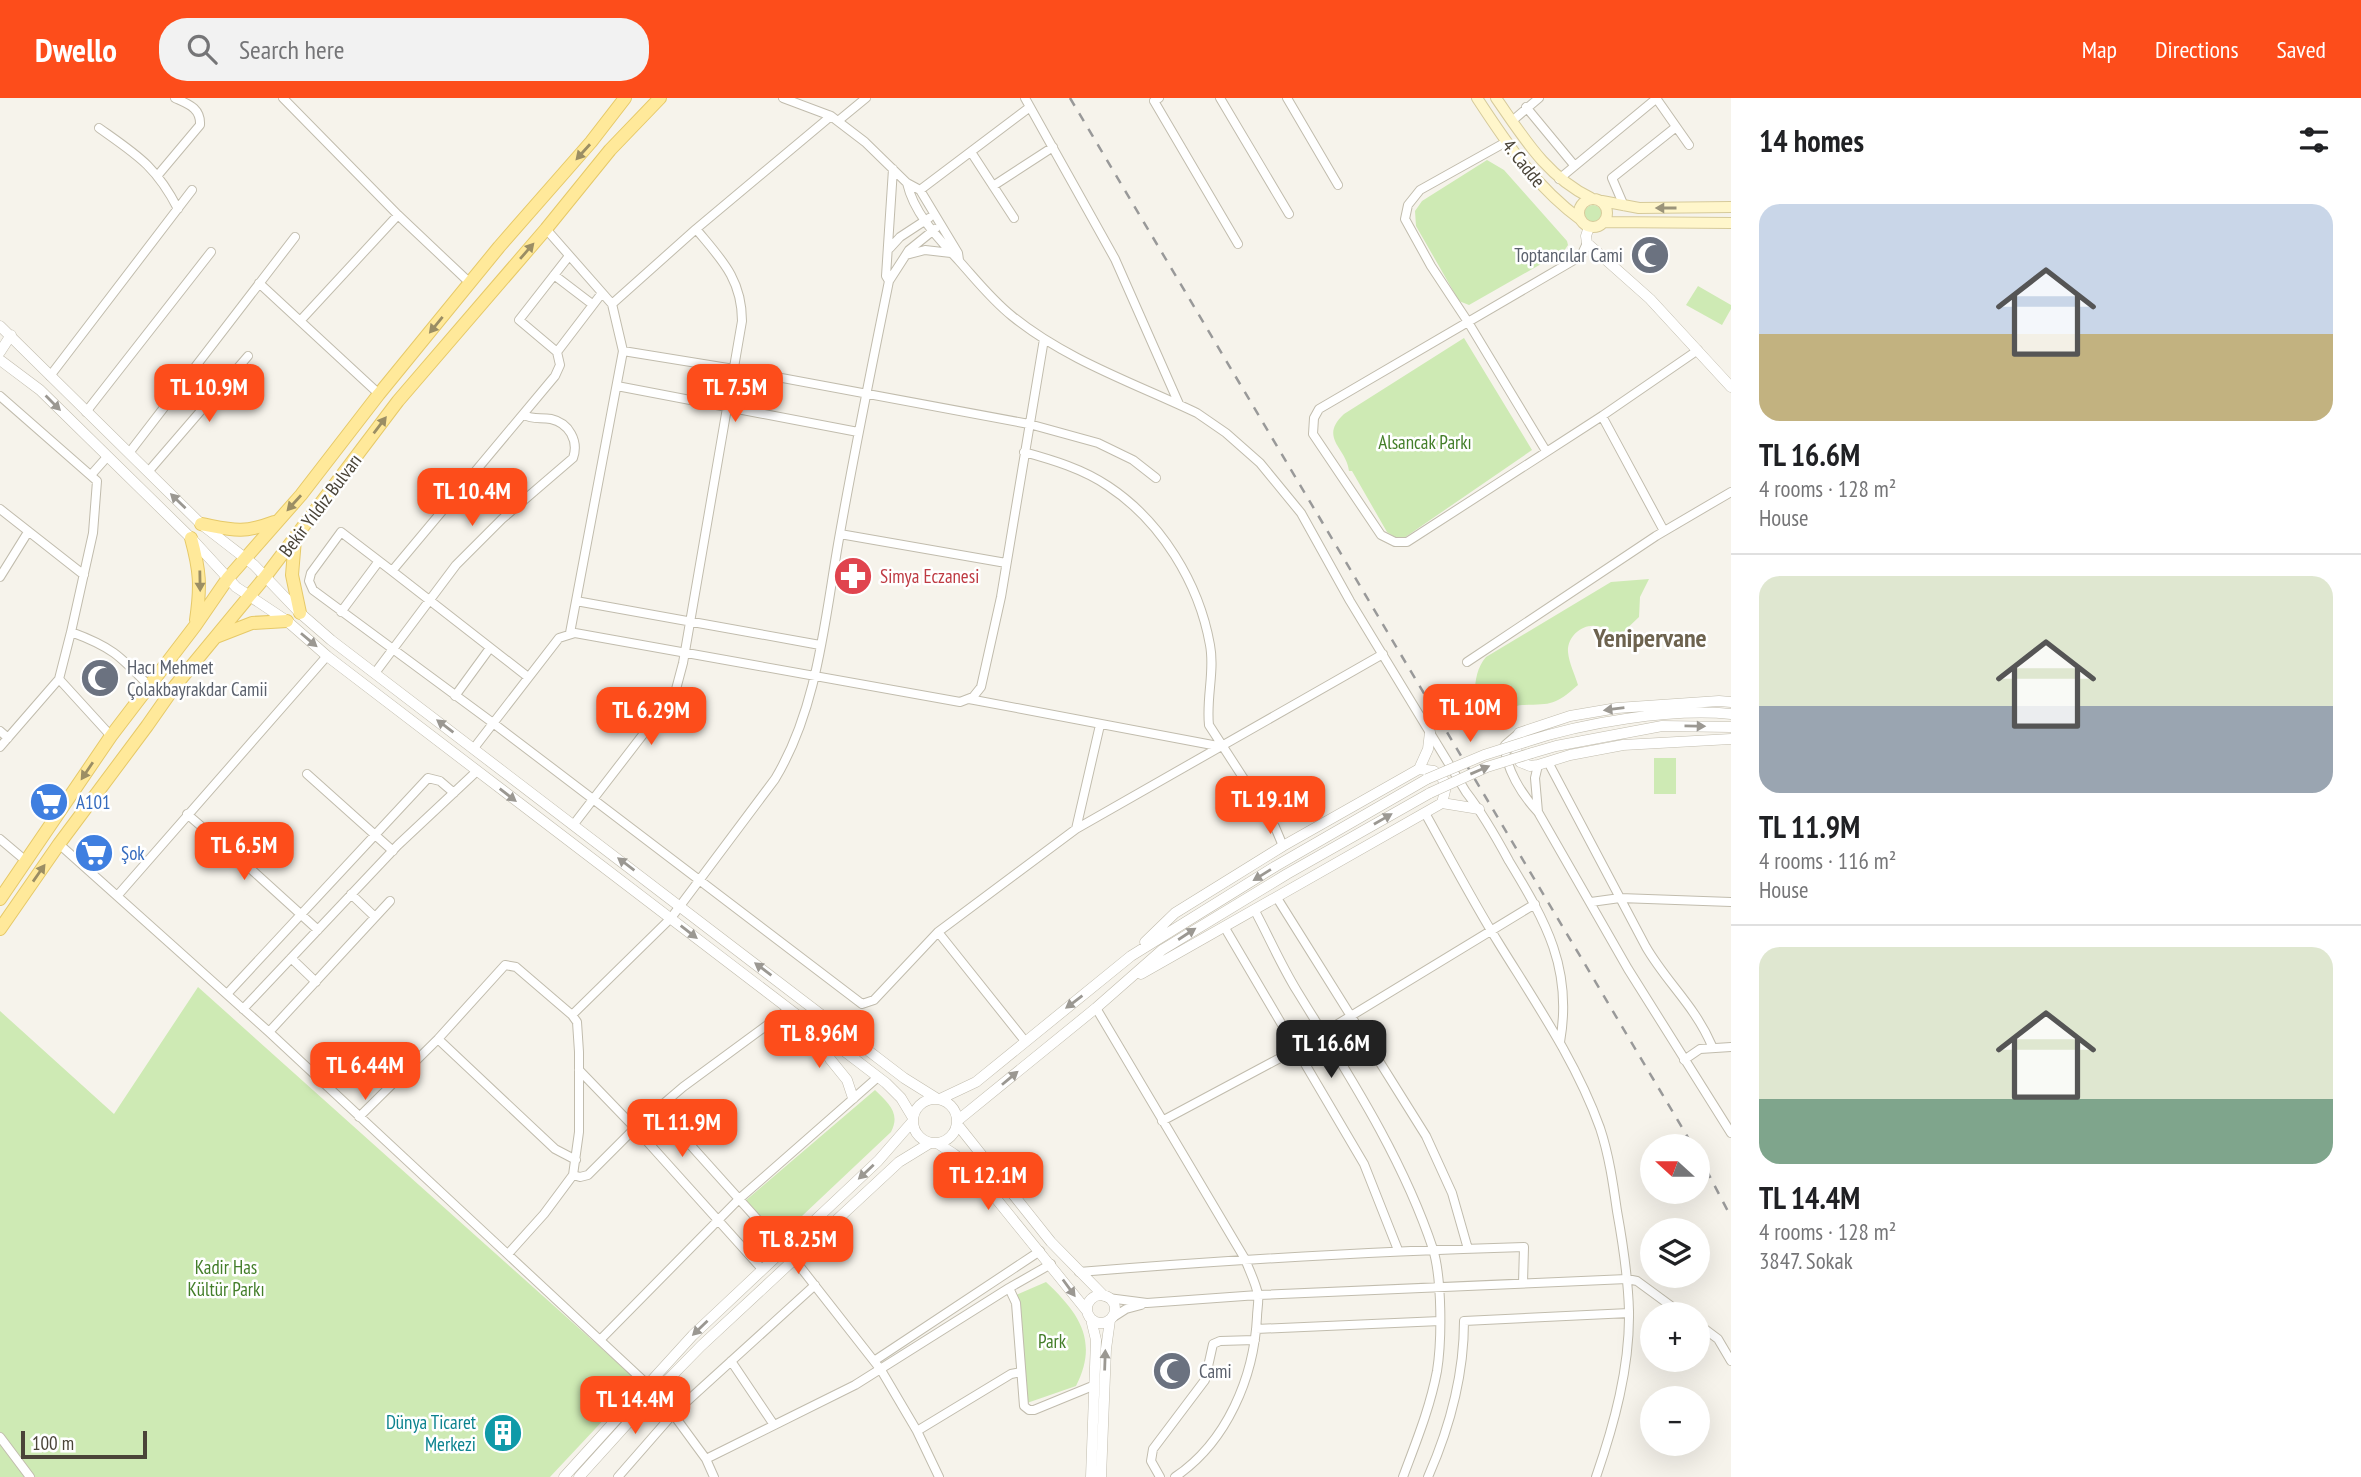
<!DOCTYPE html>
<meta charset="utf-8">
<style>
:root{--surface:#fff;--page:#f2f2f2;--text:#202124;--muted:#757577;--line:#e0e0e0;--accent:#fd4d1b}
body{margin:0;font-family:"PT Sans Narrow",sans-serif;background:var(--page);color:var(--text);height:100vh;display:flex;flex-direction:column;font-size:26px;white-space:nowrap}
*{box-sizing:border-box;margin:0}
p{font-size:23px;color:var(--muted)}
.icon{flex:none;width:38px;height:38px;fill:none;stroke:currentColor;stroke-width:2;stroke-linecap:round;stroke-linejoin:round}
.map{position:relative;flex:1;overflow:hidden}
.details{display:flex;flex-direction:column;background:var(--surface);width:630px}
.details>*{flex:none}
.needle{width:46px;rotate:291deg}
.buttons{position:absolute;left:1640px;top:1036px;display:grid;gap:14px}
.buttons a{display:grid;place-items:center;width:70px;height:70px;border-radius:50%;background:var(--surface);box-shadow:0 7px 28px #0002;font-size:35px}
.scale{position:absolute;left:21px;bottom:18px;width:126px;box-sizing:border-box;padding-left:7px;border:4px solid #4a4438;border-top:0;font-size:19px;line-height:24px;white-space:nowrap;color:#4a4438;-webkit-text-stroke:5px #fff;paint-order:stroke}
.price{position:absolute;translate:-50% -60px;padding:0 16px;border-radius:14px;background:var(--accent);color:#fff;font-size:23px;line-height:46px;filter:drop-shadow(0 2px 4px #0008)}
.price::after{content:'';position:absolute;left:50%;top:42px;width:21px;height:16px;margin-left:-10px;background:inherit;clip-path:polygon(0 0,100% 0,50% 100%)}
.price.active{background:#222;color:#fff}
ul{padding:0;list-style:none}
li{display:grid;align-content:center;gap:14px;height:371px;padding:0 28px}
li+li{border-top:2px solid var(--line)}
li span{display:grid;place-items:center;height:217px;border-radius:21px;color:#555}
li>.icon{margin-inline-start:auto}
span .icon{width:126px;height:126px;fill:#fffc;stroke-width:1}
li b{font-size:30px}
h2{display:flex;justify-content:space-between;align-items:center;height:84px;padding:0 28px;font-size:30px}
header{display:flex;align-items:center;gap:42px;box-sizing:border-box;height:98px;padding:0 35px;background:var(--accent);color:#fff}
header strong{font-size:33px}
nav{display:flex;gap:38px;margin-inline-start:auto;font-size:24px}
.search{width:490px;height:63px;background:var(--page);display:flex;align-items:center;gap:18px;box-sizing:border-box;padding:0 24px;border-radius:28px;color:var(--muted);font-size:26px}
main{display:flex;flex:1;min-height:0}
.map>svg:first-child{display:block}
.green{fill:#ceeab4}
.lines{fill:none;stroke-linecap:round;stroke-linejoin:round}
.minor-casing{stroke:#c1bcad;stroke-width:10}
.tertiary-casing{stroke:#c1bcad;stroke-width:11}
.secondary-casing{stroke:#d6ca9a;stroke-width:12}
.primary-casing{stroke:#e6c968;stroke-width:14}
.minor{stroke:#fff;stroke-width:8}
.tertiary{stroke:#fff;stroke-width:10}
.secondary{stroke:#fff6cb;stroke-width:10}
.primary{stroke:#ffe99a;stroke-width:12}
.rail{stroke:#999;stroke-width:2.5;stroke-dasharray:9 9;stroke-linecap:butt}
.tertiary-bridge-casing{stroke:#c1bcad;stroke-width:11;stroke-linecap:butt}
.tertiary-bridge{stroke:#fff;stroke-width:10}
.oneway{fill:#9b8e64}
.oneway2{fill:#9b947a}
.oneway3{fill:#9b9892}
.labels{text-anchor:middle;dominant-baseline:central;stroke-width:5;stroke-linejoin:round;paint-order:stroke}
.street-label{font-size:19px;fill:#4a4438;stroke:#fff}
.worship-label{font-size:19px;fill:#5b616d;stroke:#fff;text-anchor:start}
.park-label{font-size:19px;fill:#437e29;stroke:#fff}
.health-label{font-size:19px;fill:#be3a42;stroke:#fff;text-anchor:start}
.shop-label{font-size:19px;fill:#366cbe;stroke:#fff;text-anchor:start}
.culture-label{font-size:19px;fill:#0d838f;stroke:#fff;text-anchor:end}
.district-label{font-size:26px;font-weight:bold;fill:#6d634f;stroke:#fff}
</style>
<header>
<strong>Dwello</strong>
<div class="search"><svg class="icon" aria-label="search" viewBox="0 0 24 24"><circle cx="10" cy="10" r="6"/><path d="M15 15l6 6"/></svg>Search here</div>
<nav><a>Map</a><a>Directions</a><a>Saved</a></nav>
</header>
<main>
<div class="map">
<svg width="1731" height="1379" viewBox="0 0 1731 1379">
<rect width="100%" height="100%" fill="#f6f3eb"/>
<path class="green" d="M1487,62L1504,72L1567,143L1568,147L1564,153L1469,207L1459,203L1416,128L1415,113L1422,103Z
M1584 116a9 9 0 1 1 18 0a9 9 0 1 1-18 0Z
M1698,188L1731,207V211L1722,227L1686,207Z
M1464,240L1532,352L1404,440L1395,439L1387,434L1352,373H1349C1347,350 1318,340 1344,316Z
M1649,481L1640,499L1639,519L1617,540C1613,537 1608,532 1603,530C1587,522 1567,536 1568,554C1569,565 1575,577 1578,587C1554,608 1552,606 1522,607C1515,607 1512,612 1506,613C1495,617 1483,611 1475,603C1474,588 1476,570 1486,559L1611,484Z
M1654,660H1676V696H1654Z
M198,889L639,1284L550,1379H0V913L114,1016Z
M875,992C888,1005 901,1015 891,1034L784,1135L778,1137L772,1135L745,1103Z
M1046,1184C1079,1215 1099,1243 1076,1288L1027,1305L1016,1197Z"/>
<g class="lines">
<g class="minor-casing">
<path id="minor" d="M283,0L398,117L470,185
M783,0L831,18L865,44L907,85L920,92L958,155L959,162
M1025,0L1115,161L1179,306
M1159,0L1154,3L1238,146
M1220,0L1289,116
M1287,0L1338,87
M1656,0L1689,47
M1526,9L1574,67
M838,23L866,0
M1512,23L1539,0
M99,30C137,57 156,68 178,111
M1506,44L1420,92L1408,107L1405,121L1431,168L1468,224L1546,353
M971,54L1014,120
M158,77L200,27C201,10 188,6 175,0
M1559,81L1657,0
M907,85C914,116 939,141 960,164C977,183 992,202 1012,218C1066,262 1134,285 1197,315L1226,335L1260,365L1301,415L1350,503L1466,694C1483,716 1496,739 1509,763C1546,824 1573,871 1560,944
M993,88L1053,49
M920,92L1030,9
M1624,108L1612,80L1676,29
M546,131L612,206L623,253L570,535
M1587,145L1581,158L1319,311L1314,320L1313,336L1381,437L1395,444H1407L1602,318L1698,252
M890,150L900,139L929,120
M906,157L925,152L951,155
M554,177L592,206
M889,183L909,152L935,131
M259,185L379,296
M612,206L696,131L831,18
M300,223L398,117
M623,253L734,271L1029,326L1098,345L1133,362L1156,380
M557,254L519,222L569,158
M50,278L192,92
M617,288L858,334
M0,298L97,383L93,435L71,534L59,581L0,649
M86,314L211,154
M1602,318L1664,433
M1024,354C1053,362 1083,371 1108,388C1161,423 1199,485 1210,547C1215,573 1206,600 1209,627L1275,729L1283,748
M129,355L295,139
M148,374L248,258
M91,377L107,359
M0,411L84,477
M840,436L1006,465
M392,473L341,434L311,475L309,483L313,492L493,625L862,906L874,902L938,834L1076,731L1100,627
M0,479L28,434
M576,503L820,547
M341,514L379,463
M71,534C112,549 120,558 149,588
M1467,564L1656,438L1731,394
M375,575L456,467L502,421L573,360C579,343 569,325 551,321C541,319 533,322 524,317
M528,579L392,473L555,278L560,267L557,254L602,195
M59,581L111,638
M455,598L490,550
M969,601L1223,649
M0,633L8,640
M1519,635L1505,647C1505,670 1522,697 1538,714L1628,871L1731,1035
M474,650L559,540L575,535L960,604L973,599L981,589L1001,499L1044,241
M1548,664L1646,849C1667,885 1695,908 1712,948
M1538,667L1535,680L1538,714
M307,676L393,753
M1425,715C1449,758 1472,802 1498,844C1535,904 1576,963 1600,1030C1609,1057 1613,1085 1617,1113C1623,1146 1628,1179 1629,1213C1630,1269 1614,1327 1596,1379
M187,716L253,773L318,832
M574,726L675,595L683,565L742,223C742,181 721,161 696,131
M1076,731L1383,556
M0,741L26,763
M59,746L269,934L648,1287L673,1316L706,1361L855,1287L1009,1190L1051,1166
M351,796L375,819
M118,797L327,558
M1277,800L1426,1038L1452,1095L1468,1151
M1591,804L1620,800L1731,804
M1255,813C1269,839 1281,867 1297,893C1348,976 1402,1058 1433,1151C1442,1181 1442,1242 1437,1273C1430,1310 1416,1344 1403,1379
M1225,830L1364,1066L1398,1152
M938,834L1025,943
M291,860L316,884
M227,896L428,680L440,683L454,695
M1096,910L1245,1161C1249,1172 1256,1185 1258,1197C1259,1204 1257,1212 1257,1219C1254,1279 1227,1344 1175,1379
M243,911L398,747L477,673
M269,934L390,803
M438,941L555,1051L576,1062
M1684,962L1700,951L1731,949
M579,972L635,1030L762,1171
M658,1011L784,1151
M359,1019L438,941L505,867L516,869L572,917
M1162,1023L1295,952L1535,806
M573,1077L580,1079L588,1077L635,1030L683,989L789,911
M508,1156L544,1116L573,1077L579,1034V954L577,924L572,917L671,820L775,681C819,608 825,517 840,435C855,350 872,267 889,183L886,178L893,71
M794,1161L881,1272L917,1333L1011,1276L1021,1274
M1079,1174C1228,1162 1376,1153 1524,1149L1523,1185
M1009,1190L1016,1205L1024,1308L1029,1312H1034L1095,1287
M1108,1200L1147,1205L1258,1197L1627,1181L1637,1183L1682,1216
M1112,1220L1126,1211L1141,1207
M1698,1226L1718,1241L1731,1263
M1256,1231L1440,1223
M600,1242L739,1101L878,979
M731,1263L774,1327
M874,1263L1040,1153
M917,1333L939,1379
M0,1339L30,1379
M706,1361L714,1379
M618,1379L673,1316L815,1187
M1160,1379L1151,1363L1153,1351L1205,1282L1213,1246L1220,1243L1255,1242
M1428,1379C1450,1329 1464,1278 1464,1223L1629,1215"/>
</g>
<g class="tertiary-casing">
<path id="tertiary" d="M1589,129L1586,138L1587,145L1650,201L1731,289
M0,228L201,426L254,467L300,515L331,542L904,980L936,1000
M0,254L11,237
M0,262L40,292L191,440L236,489L287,523L327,558L886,985L901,1000L913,1020
M1731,604L1719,603L1617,610L1570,618L1519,635C1514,646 1516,652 1520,664L1530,668L1538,667L1570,657L1623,647L1731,641
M1525,644C1583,625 1670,610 1731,616
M1532,655L1556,648L1662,628L1731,629
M1419,671L1434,673L1443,681L1445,693L1442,705
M1145,844L1175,815L1283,748L1419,671L1428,651L1430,634
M1141,876L1442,705L1479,711
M818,935L830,961L847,982L853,1000
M913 1023a22 22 0 1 1 44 0a22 22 0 1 1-44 0Z
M940,1001L976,984L1131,858L1276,768L1427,681
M957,1023L1096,910L1162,852L1287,776L1430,695
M957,1026L1051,1144L1104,1198
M937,1045L954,1056L972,1071L1087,1213
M1087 1211a14 14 0 1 1 28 0a14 14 0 1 1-28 0Z
M1091,1221L1096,1242L1091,1379
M564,1379L693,1237L878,1063L912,1024
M579,1379L655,1295L701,1248L899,1064L930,1045
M1101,1379L1106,1251L1110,1222"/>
</g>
<g class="secondary-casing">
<path id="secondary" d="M1477,0C1507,46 1536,89 1581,122
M1496,0C1524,40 1546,78 1591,100
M1579 115a14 14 0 1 1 28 0a14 14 0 1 1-28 0Z
M1602,103L1639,110L1731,109
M1605,124L1731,125"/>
</g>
<g class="primary-casing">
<path id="primary" d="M201,426C233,432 242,436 274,424
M191,440C200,473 201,488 196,522
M295,441L292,477L300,515
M216,539L252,525L287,523
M0,801L111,638L195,528L228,480L301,397L379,296L499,149L591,44L625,0
M0,831L59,746L147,628L175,588L265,479L398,303L546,131L610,52L660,0"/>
</g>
<use href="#minor" class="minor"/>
<use href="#tertiary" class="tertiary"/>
<use href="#secondary" class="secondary"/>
<use href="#primary" class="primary"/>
<path class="rail" d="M1070,0L1693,1048
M1698,1056L1731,1119"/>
<g class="tertiary-bridge-casing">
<path id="tertiary-bridge" d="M1427,681L1484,657L1525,644
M1430,695L1487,669L1532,655"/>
</g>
<use href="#tertiary-bridge" class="tertiary-bridge"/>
</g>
<defs><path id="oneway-solid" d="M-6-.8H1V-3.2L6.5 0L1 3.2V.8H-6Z" transform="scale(1.75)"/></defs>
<g class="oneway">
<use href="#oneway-solid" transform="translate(583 54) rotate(132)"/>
<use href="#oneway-solid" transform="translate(527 153) rotate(-49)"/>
<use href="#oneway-solid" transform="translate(436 227) rotate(129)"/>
<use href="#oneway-solid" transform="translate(380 327) rotate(-53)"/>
<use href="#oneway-solid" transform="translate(294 405) rotate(132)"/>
<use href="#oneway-solid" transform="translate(200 483) rotate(89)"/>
<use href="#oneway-solid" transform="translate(87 673) rotate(124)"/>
<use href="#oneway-solid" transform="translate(39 775) rotate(-55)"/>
</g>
<use class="oneway2" href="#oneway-solid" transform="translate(1666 110) rotate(180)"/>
<g class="oneway3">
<use href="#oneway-solid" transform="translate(53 305) rotate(45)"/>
<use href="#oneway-solid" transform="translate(178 403) rotate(-136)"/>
<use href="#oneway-solid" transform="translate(309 542) rotate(40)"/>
<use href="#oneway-solid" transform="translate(1614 611) rotate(173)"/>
<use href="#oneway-solid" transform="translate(445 628) rotate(-143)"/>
<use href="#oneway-solid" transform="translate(1695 628) rotate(1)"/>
<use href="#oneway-solid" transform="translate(1480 672) rotate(-23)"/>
<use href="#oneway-solid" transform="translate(508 697) rotate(38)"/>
<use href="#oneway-solid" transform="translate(1383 721) rotate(-30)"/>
<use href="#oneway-solid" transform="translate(626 766) rotate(-143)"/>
<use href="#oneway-solid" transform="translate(1262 777) rotate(148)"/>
<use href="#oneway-solid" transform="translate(689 834) rotate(38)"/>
<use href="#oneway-solid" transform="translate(1187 836) rotate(-33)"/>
<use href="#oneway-solid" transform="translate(763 871) rotate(-143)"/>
<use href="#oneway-solid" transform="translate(1074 904) rotate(143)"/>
<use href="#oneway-solid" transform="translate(1010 980) rotate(-40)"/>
<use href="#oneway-solid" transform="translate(866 1074) rotate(137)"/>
<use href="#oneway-solid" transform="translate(1069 1190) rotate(54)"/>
<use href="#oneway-solid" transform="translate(700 1230) rotate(136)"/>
<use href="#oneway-solid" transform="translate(1105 1262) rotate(-88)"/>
</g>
<defs>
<g id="mosque-disc" transform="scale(2.0125)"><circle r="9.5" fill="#6b7280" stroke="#fff"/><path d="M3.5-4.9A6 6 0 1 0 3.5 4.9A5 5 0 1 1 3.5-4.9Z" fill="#fff"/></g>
<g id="pharmacy-disc" transform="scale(2.0125)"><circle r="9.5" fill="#e0444e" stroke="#fff"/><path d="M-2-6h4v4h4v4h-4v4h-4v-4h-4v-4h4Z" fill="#fff"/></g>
<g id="supermarket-disc" transform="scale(2.0125)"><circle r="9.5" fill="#3f7fe0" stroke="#fff"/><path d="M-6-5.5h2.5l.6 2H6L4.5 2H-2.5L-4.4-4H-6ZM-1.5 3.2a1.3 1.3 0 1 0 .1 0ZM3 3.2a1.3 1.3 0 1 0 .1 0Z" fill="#fff"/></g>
<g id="building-disc" transform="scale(2.0125)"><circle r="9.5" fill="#0f9aa8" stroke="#fff"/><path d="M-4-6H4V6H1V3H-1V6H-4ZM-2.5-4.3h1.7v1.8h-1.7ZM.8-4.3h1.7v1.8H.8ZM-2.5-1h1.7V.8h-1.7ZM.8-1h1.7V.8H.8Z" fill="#fff"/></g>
</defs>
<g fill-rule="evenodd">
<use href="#mosque-disc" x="1650" y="157"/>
<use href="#pharmacy-disc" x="853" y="478"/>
<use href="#mosque-disc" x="100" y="580"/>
<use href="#supermarket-disc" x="49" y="704"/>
<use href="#supermarket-disc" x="94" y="755"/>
<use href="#mosque-disc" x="1172" y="1273"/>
<use href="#building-disc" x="503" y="1335"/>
</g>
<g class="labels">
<g class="street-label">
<text transform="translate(1524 65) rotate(51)">4. Cadde</text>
<text transform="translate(320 407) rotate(-53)">Bekir Yıldız Bulvarı</text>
</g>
<g class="worship-label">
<text x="1623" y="157" text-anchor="end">Toptancılar Cami</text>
<text x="127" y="569">Hacı Mehmet<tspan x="127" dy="22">Çolakbayrakdar Camii</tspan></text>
<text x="1199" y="1273">Cami</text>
</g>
<g class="park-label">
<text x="1425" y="344">Alsancak Parkı</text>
<text x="226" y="1169">Kadir Has<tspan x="226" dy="22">Kültür Parkı</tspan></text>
<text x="1052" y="1243">Park</text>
</g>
<g class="health-label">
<text x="880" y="478">Simya Eczanesi</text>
</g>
<g class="shop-label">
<text x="76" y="704">A101</text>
<text x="121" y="755">Şok</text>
</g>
<g class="culture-label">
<text x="476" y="1324">Dünya Ticaret<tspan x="476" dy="22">Merkezi</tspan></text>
</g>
<g class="district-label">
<text x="1650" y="539">Yenipervane</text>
</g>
</g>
</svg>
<div class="buttons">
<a><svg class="needle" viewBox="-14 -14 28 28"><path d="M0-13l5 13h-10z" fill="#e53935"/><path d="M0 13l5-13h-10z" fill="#757577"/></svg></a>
<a><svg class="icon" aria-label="layers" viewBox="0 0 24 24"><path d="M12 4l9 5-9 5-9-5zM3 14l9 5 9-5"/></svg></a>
<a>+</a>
<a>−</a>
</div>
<div class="scale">100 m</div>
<b class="price" style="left:209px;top:326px">TL 10.9M</b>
<b class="price" style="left:735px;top:326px">TL 7.5M</b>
<b class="price" style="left:472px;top:430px">TL 10.4M</b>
<b class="price" style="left:1470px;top:646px">TL 10M</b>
<b class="price" style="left:651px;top:649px">TL 6.29M</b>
<b class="price" style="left:1270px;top:738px">TL 19.1M</b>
<b class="price" style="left:244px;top:784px">TL 6.5M</b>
<b class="price" style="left:819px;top:972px">TL 8.96M</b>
<b class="price active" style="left:1331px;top:982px">TL 16.6M</b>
<b class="price" style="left:365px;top:1004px">TL 6.44M</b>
<b class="price" style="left:682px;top:1061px">TL 11.9M</b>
<b class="price" style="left:988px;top:1114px">TL 12.1M</b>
<b class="price" style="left:798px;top:1178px">TL 8.25M</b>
<b class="price" style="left:635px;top:1338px">TL 14.4M</b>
</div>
<section class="details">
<h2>14 homes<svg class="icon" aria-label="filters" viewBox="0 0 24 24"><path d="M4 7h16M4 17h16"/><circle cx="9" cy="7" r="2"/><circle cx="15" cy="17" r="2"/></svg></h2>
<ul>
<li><span style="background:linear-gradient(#c9d6e8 60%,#c2b280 0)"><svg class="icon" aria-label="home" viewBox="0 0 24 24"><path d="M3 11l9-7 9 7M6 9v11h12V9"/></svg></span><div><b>TL 16.6M</b><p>4 rooms · 128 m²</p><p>House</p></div></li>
<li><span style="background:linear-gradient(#dfe7d0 60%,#9aa5b1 0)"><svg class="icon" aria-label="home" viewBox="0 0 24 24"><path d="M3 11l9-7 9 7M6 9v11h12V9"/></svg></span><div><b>TL 11.9M</b><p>4 rooms · 116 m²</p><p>House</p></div></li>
<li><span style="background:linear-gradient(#dfe7d0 70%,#7fa58c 0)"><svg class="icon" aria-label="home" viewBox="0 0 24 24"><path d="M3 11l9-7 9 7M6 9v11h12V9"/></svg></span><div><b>TL 14.4M</b><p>4 rooms · 128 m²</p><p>3847. Sokak</p></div></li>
</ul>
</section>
</main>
